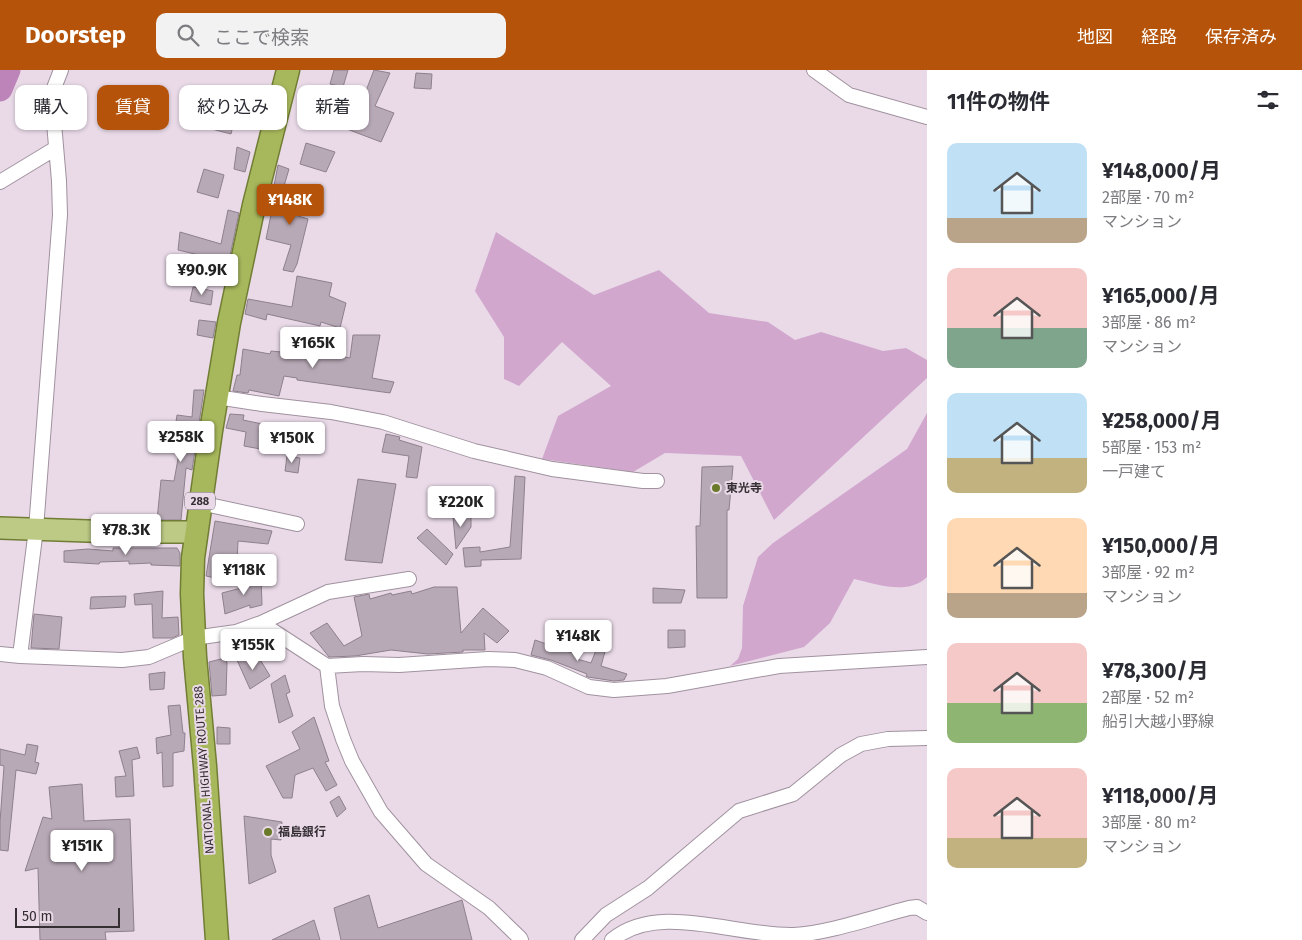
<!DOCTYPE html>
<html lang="ja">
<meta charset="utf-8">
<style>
:root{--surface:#fff;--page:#f2f2f3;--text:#2b2b33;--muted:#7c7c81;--accent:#b45309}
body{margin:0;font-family:"Fira Sans","Noto Sans JP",sans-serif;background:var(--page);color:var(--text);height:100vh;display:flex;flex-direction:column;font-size:19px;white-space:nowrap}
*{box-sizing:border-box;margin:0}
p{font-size:16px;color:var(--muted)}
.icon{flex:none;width:28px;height:28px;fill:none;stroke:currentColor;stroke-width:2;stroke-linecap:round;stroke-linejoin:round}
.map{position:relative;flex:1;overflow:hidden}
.side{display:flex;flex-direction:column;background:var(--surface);width:375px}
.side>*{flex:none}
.guide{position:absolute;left:15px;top:15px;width:475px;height:45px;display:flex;gap:10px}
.scale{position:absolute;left:15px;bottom:12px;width:105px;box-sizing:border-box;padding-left:5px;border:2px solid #352f34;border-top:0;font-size:14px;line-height:18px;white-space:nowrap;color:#352f34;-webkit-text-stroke:4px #eadae8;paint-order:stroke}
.price{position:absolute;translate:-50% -42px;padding:0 11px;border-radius:5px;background:#fff;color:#222;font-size:16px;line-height:32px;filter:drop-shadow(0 1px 2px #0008)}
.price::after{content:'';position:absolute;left:50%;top:30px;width:15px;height:11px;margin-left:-8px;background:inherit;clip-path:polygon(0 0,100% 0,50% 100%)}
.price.current{background:var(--accent);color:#fff}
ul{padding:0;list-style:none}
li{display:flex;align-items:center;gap:15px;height:125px;padding:0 20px}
li span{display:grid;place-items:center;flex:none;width:140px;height:100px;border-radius:10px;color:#555}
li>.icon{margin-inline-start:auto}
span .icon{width:60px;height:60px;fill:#fffc;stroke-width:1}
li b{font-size:21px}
h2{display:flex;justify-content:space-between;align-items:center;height:60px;padding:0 20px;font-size:21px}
.chip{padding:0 18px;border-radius:10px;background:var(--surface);box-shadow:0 1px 4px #0004;font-size:18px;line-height:45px}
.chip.current{background:var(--accent);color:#fff}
header{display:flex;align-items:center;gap:30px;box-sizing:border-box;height:70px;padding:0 25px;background:var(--accent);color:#fff}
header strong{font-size:24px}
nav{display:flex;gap:28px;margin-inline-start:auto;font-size:18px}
.search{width:350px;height:45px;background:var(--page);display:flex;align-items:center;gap:12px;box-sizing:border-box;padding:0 18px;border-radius:10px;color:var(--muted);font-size:19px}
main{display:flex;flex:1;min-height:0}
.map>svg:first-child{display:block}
.green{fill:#d1a7ce}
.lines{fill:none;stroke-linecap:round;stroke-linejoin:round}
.river{stroke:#bc84b9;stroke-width:25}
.building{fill:#b8a9b6;stroke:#8e808c}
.minor-casing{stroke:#a0929f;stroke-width:16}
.primary-casing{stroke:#717d34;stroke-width:24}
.trunk-casing{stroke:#717d34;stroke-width:25}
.minor{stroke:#fff;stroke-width:14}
.primary{stroke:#bdca85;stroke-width:21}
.trunk{stroke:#a7b85c;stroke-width:22}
.poi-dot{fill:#6a7a28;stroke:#eadae8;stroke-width:2}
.labels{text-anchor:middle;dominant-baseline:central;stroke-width:4;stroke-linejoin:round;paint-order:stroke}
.shield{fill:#eadae8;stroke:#6b626a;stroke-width:1}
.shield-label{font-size:11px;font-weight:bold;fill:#352f34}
.poi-label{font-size:12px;font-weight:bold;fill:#352f34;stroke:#eadae8;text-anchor:start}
.street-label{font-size:12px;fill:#352f34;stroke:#eadae8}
</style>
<header>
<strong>Doorstep</strong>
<div class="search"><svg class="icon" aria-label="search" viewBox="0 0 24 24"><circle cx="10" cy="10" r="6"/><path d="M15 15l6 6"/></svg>ここで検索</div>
<nav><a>地図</a><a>経路</a><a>保存済み</a></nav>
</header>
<main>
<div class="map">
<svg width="927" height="870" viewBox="0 0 927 870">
<rect width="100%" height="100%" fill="#eadae8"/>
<path class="green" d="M496,162L594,225L659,200L709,243L768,252L795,270L821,262L883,281L906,278L927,290V308L774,450L741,386L665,383L633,402L542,389L558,346L611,316L562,272L519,316L504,309V267L475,221Z
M927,343V507C907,526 877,514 854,509L830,553L804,577L730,596L738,589L742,578L743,536L758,487L773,473L907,379Z"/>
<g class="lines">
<path class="river" d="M0,19L8,0"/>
</g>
<path class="building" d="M334,0H348L343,17L330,14Z
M374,0L390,3L375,36L394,43L381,72L339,56V23L362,31Z
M416,3L432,4L431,19L414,18Z
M213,27L238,35L231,64L204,57Z
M306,73L335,82L326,102L300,94Z
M237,77L250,82L245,102L234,99Z
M278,95L289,99L279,133L271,131Z
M204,99L224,105L218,128L197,122Z
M290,116L308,122L298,146L308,149L297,194L293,202L283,200L291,175L266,169L272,140L283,142Z
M228,140L239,143L224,214L212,213L216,189L178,180L180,162L221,174Z
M297,206L332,213L329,226L346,233L340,258L321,252L320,256L267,244L266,250L245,244L248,229L292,237Z
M193,217L213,221L211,235L190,231Z
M199,250L216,252L213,268L197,265Z
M353,265H380L372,308L394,312L390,323L297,310V308L284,306L279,326L249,320L248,323L233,321L237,305H240L243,279L270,284L271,281L302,284L303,279L350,288Z
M194,320H204L192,400L186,398L181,450H157L161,410L174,411L182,367L174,365L177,345L192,347Z
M230,344L244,345L243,350L272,356L266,380L244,376L246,362L226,358Z
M386,364L400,367L399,370L422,377L417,408L406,407L409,386L382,382Z
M287,386L300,388L298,403L285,401Z
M733,396L729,440H727V528H697L696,456H700L702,397Z
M515,406L525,407L521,489L481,490V496L465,497L463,478L480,477V482L510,477Z
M358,409L396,414L382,493L345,490Z
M471,445V457L456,479L453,447Z
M215,451L272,461L268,474L238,471L237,492H229L221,509L206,506Z
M427,459L453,484L446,495L417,468Z
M113,478H177L180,483V496L151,495V493L129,494V491L100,492L99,494L64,492V481L88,479L113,481Z
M261,507L262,535L250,538V535L225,544L222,523L249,516V508Z
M434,517H457L461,563L483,538L509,561L497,573L484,563L485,580H463V582L428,584L391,580L355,586L329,587L310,563L327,553L344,576L362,566L354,527L369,524L370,529L391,523L392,525L411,521L412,524Z
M653,518L685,520L681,533H653Z
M163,521L162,548L178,547L179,565L172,568H153L152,534L135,535L134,524Z
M126,526L125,537L90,539L91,527Z
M34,544L62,547L59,579L31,578Z
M668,560H685V577L668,578Z
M535,570L578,585L577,589L591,593L598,575L606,578L601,596L627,604L624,610L614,611L588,607L586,606L587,604L551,590L531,585Z
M258,586L270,606L250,619L237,590Z
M225,588L227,593L226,625L212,626L209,592Z
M165,602L164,619L150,620L149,604Z
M285,605L290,622L286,624L293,646L279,653L271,614Z
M180,635L183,663H185L184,681L173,683V716L163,717L162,682L157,684L156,668L171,665L168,636Z
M314,647L329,691L325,692L337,715L326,721L313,698L295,705L292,728H283L266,696L300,679L292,662Z
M217,657L230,658V674H217Z
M27,674L38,676L35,692L39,693L36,704L16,700L8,781L0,780V752L4,696L0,695V679L25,685Z
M137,677L140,688L132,690L134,726L116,727L115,707L126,706L119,681Z
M82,714L84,751L130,749L134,861L105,862L106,870H40L38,798L25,801L43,747L52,749L49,717Z
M339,726L346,739L337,747L330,732Z
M244,746L282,752L281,770L271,769V785L276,802L249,814Z
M369,825L378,858L462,830L472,870H341L334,838Z
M314,850L320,870H272Z"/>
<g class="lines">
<g class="minor-casing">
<path id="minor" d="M814,0L849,25L927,47
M0,112L56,78
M217,327L262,334L331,342L383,352L474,381L552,399L643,411H657
M200,433L297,454
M261,553L328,522L409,509
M0,584L20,586L36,459L60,145L59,111L54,53V18L61,0
M20,586L122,590L149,587L194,568L236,562L261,553L327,596L363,594L399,595L488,589L515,590L547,598L589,617L614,620L667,616L779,596L927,587
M327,596L332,636L343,669L352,691L381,742L426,794L489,838L520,868L521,870
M582,870L606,845L648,818L739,741L793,724L841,685L861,674L888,669L927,668
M612,870C659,831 737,867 794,865C829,863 874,847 909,838L917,837L927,843"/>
</g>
<g class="primary-casing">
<path id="primary" d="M0,458L117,462H196"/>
</g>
<g class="trunk-casing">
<path id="trunk" d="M217,870L205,696L195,587L192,524L193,488L211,361L229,253L254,135L288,0"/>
</g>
<use href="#minor" class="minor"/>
<use href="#primary" class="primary"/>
<use href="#trunk" class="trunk"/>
</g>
<g class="poi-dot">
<circle cx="716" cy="418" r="5"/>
<circle cx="268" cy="762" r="5"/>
</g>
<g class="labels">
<rect class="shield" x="185" y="422.5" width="30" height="17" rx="4"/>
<g class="shield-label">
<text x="200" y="431">288</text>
</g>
<g class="poi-label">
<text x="726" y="418">東光寺</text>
<text x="278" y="762">福島銀行</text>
</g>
<g class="street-label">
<text transform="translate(204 700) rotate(-94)">NATIONAL HIGHWAY ROUTE 288</text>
</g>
</g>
</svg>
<div class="scale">50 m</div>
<b class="price current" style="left:290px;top:156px">¥148K</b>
<b class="price" style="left:202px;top:226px">¥90.9K</b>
<b class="price" style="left:313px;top:299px">¥165K</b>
<b class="price" style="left:181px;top:393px">¥258K</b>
<b class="price" style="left:292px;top:394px">¥150K</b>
<b class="price" style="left:461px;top:458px">¥220K</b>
<b class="price" style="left:126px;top:486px">¥78.3K</b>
<b class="price" style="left:244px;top:526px">¥118K</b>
<b class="price" style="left:578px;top:592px">¥148K</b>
<b class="price" style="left:253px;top:601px">¥155K</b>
<b class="price" style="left:82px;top:802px">¥151K</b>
<div class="guide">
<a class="chip">購入</a>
<a class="chip current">賃貸</a>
<a class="chip">絞り込み</a>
<a class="chip">新着</a>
</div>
</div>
<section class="side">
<h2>11件の物件<svg class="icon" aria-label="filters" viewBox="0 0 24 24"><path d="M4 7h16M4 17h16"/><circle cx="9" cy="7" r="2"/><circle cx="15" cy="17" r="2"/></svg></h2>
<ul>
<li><span style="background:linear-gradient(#bfe0f5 75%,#b9a48a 0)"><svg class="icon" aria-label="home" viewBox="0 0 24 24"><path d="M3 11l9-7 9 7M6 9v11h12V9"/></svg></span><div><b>¥148,000/月</b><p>2部屋 · 70 m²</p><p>マンション</p></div></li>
<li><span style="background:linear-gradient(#f6c9c9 60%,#7fa58c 0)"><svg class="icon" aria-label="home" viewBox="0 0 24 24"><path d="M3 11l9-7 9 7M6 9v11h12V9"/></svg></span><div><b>¥165,000/月</b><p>3部屋 · 86 m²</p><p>マンション</p></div></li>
<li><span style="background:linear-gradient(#bfe0f5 65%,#c2b280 0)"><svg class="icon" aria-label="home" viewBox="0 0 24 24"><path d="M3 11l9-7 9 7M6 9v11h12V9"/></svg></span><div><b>¥258,000/月</b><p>5部屋 · 153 m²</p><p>一戸建て</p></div></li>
<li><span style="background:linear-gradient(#ffd9b3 75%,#b9a48a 0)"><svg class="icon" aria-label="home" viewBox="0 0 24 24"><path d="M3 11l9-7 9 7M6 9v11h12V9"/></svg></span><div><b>¥150,000/月</b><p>3部屋 · 92 m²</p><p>マンション</p></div></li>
<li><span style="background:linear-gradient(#f6c9c9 60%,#8fb573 0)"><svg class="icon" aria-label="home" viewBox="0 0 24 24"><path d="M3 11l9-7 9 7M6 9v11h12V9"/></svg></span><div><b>¥78,300/月</b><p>2部屋 · 52 m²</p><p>船引大越小野線</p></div></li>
<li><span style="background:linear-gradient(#f6c9c9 70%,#c2b280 0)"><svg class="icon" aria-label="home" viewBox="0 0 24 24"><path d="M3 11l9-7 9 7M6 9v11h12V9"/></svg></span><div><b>¥118,000/月</b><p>3部屋 · 80 m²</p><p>マンション</p></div></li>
</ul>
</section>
</main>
